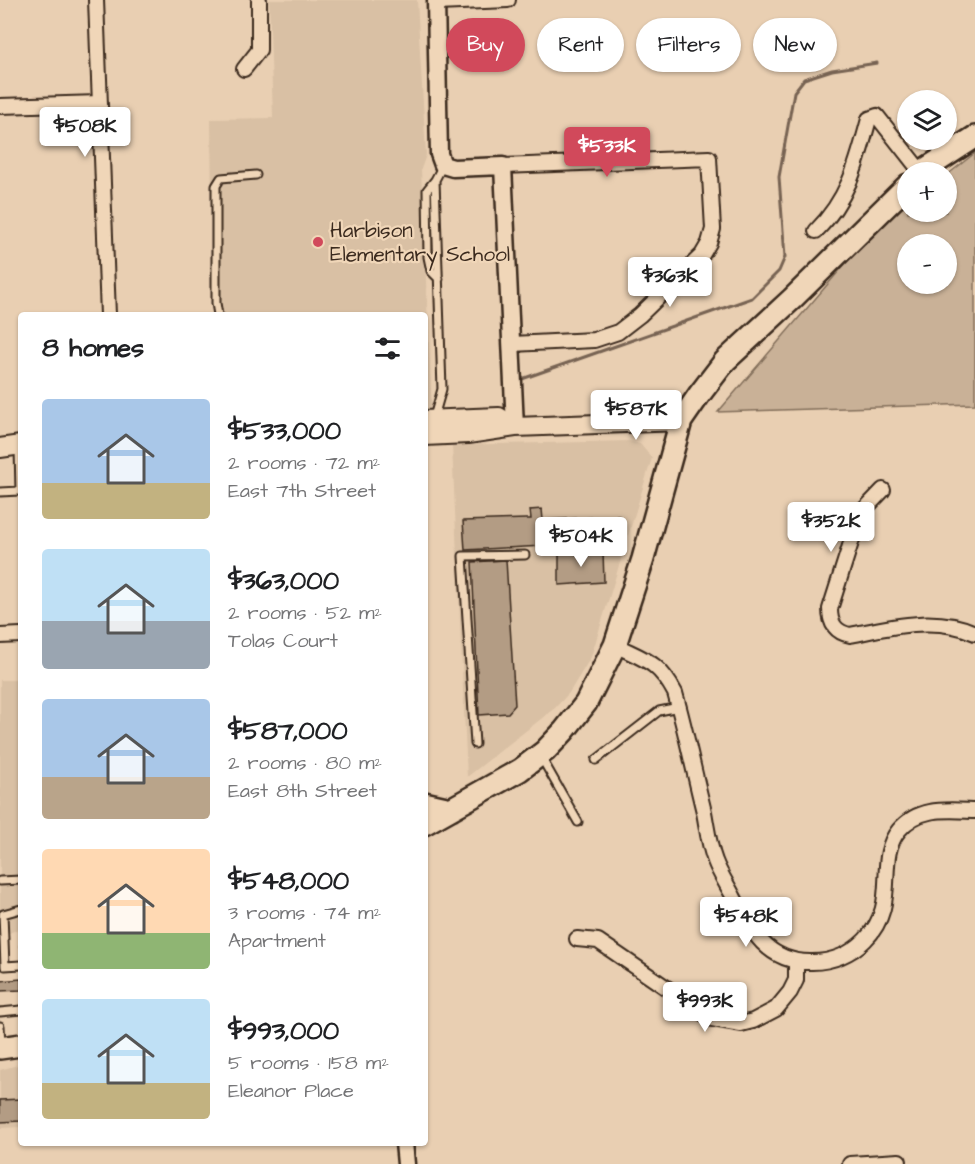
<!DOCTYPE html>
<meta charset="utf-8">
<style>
:root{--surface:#fff;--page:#f6f6f6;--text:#202124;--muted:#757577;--accent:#d1495b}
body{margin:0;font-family:"Architects Daughter",sans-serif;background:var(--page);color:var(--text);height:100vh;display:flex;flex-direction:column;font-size:22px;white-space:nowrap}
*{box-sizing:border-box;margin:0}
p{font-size:20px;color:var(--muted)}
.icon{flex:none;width:33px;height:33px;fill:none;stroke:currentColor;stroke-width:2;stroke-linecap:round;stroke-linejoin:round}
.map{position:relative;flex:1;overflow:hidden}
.panel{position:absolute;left:18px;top:312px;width:410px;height:834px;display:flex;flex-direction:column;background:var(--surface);border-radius:6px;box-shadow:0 2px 4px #0004}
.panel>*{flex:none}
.guide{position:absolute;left:446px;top:18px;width:440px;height:54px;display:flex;gap:12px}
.tools{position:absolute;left:897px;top:90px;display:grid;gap:12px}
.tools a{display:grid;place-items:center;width:60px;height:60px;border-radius:50%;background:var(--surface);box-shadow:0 2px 4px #0004;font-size:30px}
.price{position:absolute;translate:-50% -51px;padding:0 14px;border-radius:6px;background:#fff;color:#222;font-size:20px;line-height:39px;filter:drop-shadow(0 2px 3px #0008)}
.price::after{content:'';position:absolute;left:50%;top:36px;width:18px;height:14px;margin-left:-9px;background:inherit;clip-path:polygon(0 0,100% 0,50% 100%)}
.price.on{background:var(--accent);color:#fff}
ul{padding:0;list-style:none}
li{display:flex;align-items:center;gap:18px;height:150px;padding:0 24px}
li span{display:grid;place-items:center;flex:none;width:168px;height:120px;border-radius:6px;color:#555}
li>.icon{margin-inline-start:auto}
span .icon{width:72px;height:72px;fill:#fffc;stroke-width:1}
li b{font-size:26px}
h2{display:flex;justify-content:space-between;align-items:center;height:72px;padding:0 24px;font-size:26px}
.chip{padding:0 21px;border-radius:27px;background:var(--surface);box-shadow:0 2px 4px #0004;font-size:21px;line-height:54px}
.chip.on{background:var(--accent);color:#fff}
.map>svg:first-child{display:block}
.built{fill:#d9c0a4}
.green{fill:#c9b197;stroke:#826e5a;stroke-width:1.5;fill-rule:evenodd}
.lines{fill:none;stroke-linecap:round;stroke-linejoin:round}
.stream{stroke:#776352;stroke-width:3}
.building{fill:#b39c84;stroke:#3b2a1e;stroke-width:1.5}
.service-casing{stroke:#3b2a1e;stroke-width:11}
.minor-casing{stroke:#3b2a1e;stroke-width:18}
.tertiary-casing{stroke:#3b2a1e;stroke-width:21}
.secondary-casing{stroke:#3b2a1e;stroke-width:22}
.primary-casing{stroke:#3b2a1e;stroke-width:26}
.service{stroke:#f0d6b8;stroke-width:7}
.minor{stroke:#f0d6b8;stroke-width:14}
.tertiary{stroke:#f0d6b8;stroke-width:16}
.secondary{stroke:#f0d6b8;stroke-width:18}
.primary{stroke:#f0d6b8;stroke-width:21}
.poi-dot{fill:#d1495b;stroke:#f0d6b8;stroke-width:2}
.labels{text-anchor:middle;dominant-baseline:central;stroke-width:4.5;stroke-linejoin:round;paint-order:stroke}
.poi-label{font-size:21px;fill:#3b2a1e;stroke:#f0d6b8;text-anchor:start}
</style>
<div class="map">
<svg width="975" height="1164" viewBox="0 0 975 1164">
<rect width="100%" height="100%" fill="#e9cfb2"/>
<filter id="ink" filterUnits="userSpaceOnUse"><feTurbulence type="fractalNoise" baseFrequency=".0167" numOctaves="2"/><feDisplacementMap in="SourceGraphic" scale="12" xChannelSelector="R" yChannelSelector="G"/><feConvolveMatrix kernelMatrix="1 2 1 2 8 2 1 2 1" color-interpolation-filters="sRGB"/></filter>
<g filter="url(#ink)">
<path class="built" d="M269,0H417L426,155L421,169L432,413H425L424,315H213L211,119L273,118Z
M629,441L640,444L652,458L591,657L569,693L555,708L467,777L452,445Z
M0,680H21V928L0,937Z
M21,1064V1127L0,1128V1070Z"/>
<path class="green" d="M975,153V404L718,412L876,228L907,204L908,212H946L947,175ZM908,244H946V284H908Z"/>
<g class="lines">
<path class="stream" d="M522,379L752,298L779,271L785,257L779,177L794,92L804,79L832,70L877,63
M20,946L21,945"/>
</g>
<path class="building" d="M542,509L543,520L619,516V542L465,550L463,521L526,519H531L530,510Z
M603,552L604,582L559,585V553Z
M506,560L515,705L508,713L479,715L472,562Z
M21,979V990L0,991V981Z
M21,1099V1121L0,1122V1100Z"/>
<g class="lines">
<g class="service-casing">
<path id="service" d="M435,180L427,190L428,257L431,271L439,279
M218,315L216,303V186L221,178L256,175
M434,417L442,389L435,180L443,165
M0,492L20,491L19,448
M475,744L463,556L525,555
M541,757L578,822
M596,760L659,711L679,707
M0,881L21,880
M21,909L3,914L5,966L21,965
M0,1012L21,1010
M0,1026L1,1044"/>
</g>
<g class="minor-casing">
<path id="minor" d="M96,0L108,315
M437,3L508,0
M244,69L259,50V0
M0,106L99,103
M503,166L709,158L713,229L709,243L702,255L640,315L618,332L594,340L512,344
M816,231C849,198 857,163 869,119L877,116L921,172
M883,490L860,514L830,609C830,623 835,632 850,635C890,627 936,615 975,633
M0,636L21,635
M615,645C645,660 658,661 675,693C686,732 694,772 704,812C707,828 709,846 715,861C719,872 726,883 732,894C750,929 766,963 812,962C832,962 851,954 865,940C901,904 874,860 899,830C919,806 947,810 975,811
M577,939L598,941L712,1019L741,1024L753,1021L776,1009L790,992L796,980V961
M850,1164L899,1161"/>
</g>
<g class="tertiary-casing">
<path id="tertiary" d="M436,0L439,154L443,165L453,168L503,166L515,427
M404,1143L406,1164"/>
</g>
<g class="secondary-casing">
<path id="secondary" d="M424,420L499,417L513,426
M424,436L468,434L515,427L681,421
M0,448L21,445"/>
</g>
<g class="primary-casing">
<path id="primary" d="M921,172L975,137
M424,803L451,809
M424,824L520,770L545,751L564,731L586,703L615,645L643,559L681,421L699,395L725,361L792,299L908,185
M0,1048L21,1045"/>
</g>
<use href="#service" class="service"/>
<use href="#minor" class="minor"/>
<use href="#tertiary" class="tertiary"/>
<use href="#secondary" class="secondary"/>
<use href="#primary" class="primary"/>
</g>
</g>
<circle class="poi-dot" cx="318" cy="242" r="6"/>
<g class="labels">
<g class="poi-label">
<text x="330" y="230">Harbison<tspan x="330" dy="24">Elementary School</tspan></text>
</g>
</g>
</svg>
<div class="tools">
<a><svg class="icon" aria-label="layers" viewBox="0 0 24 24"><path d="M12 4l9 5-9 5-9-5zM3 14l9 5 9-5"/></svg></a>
<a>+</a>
<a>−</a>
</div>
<b class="price" style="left:85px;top:158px">$508K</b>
<b class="price on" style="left:607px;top:178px">$533K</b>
<b class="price" style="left:670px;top:308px">$363K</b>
<b class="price" style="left:636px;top:441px">$587K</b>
<b class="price" style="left:831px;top:553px">$352K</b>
<b class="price" style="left:581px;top:568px">$504K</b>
<b class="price" style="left:746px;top:948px">$548K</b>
<b class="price" style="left:705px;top:1033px">$993K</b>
<div class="guide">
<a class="chip on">Buy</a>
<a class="chip">Rent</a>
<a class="chip">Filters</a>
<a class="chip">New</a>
</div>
<section class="panel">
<h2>8 homes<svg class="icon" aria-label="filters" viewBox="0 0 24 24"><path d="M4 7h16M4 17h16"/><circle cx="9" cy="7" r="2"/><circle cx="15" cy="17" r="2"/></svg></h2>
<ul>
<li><span style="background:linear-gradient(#a9c7e8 70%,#c2b280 0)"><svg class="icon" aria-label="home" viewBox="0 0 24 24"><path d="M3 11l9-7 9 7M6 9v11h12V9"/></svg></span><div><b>$533,000</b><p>2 rooms · 72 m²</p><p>East 7th Street</p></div></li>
<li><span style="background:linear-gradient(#bfe0f5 60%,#9aa5b1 0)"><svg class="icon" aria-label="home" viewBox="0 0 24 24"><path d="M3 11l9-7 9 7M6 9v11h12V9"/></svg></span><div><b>$363,000</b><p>2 rooms · 52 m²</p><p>Tolas Court</p></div></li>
<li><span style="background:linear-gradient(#a9c7e8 65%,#b9a48a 0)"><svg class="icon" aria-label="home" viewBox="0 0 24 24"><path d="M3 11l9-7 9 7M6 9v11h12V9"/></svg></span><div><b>$587,000</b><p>2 rooms · 80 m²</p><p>East 8th Street</p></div></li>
<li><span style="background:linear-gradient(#ffd9b3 70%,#8fb573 0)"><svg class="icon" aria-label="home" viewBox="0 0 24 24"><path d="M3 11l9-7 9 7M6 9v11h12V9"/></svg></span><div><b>$548,000</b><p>3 rooms · 74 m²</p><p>Apartment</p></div></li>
<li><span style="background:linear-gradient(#bfe0f5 70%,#c2b280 0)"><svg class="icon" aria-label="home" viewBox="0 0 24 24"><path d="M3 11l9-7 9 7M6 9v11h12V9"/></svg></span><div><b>$993,000</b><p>5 rooms · 158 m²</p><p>Eleanor Place</p></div></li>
</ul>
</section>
</div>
